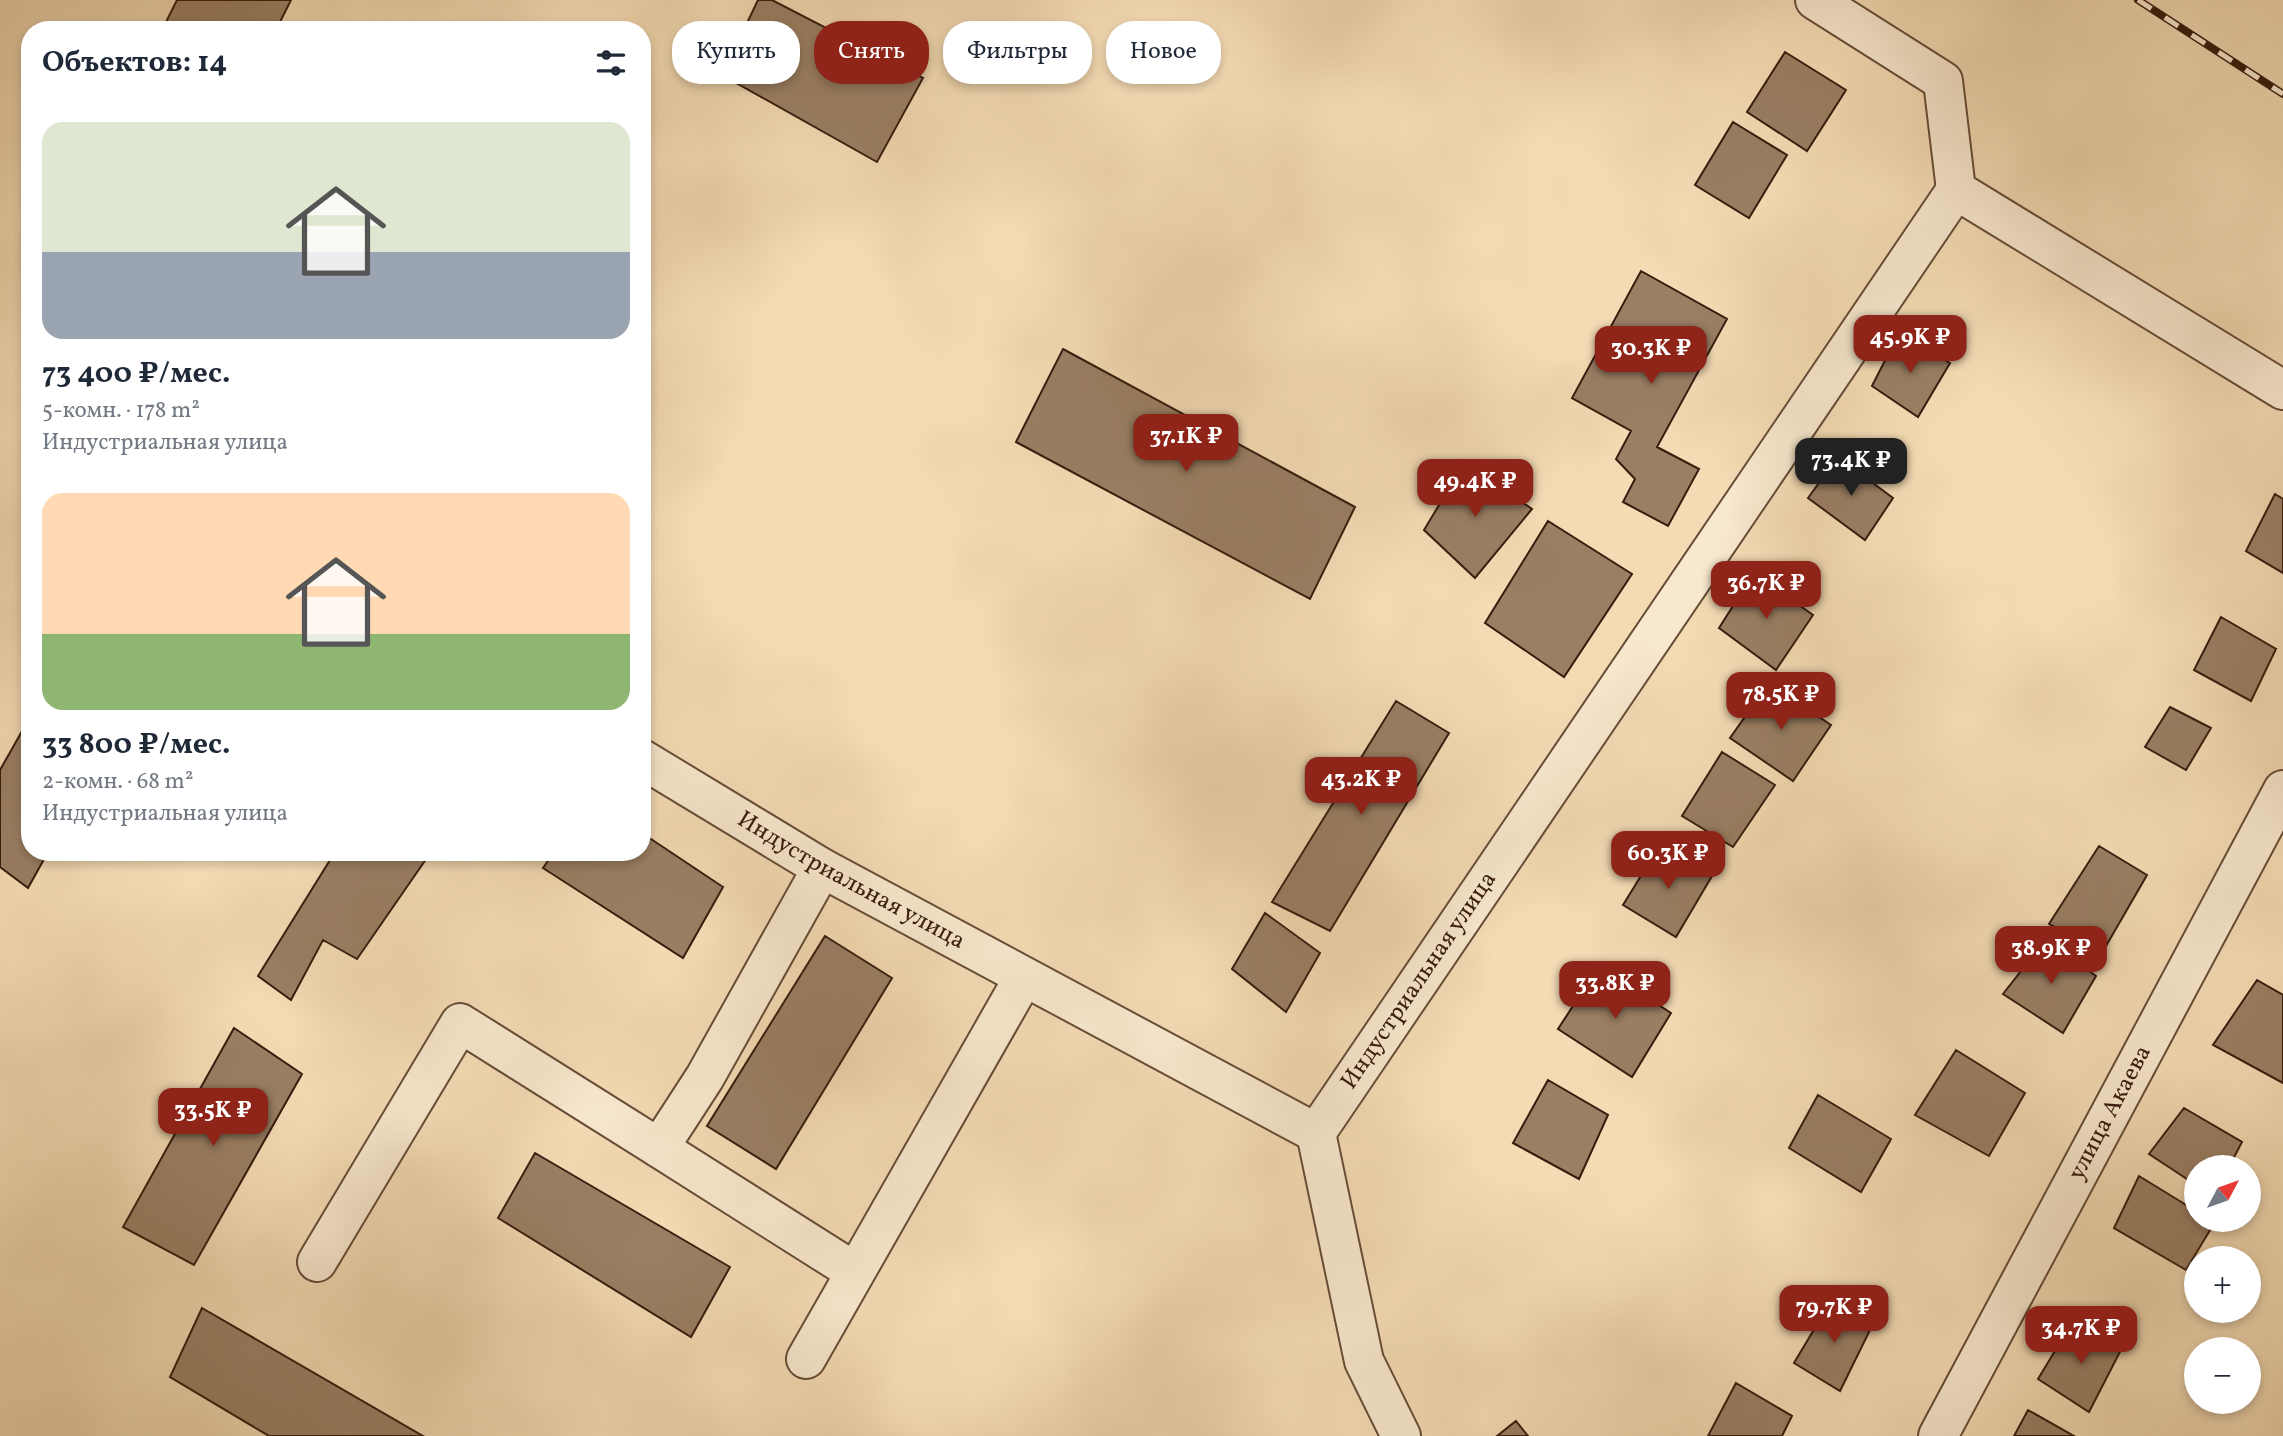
<!DOCTYPE html>
<html lang="ru">
<meta charset="utf-8">
<style>
:root{--surface:#fff;--page:#f6f6f7;--text:#1f2937;--muted:#747a83;--accent:#8f2418}
body{margin:0;font-family:Vollkorn,serif;background:var(--page);color:var(--text);height:100vh;display:flex;flex-direction:column;font-size:26px;white-space:nowrap}
*{box-sizing:border-box;margin:0}
p{font-size:23px;color:var(--muted)}
.icon{flex:none;width:38px;height:38px;fill:none;stroke:currentColor;stroke-width:2;stroke-linecap:round;stroke-linejoin:round}
.map{position:relative;flex:1;overflow:hidden}
.drawer{position:absolute;left:21px;top:21px;width:630px;height:840px;display:flex;flex-direction:column;background:var(--surface);border-radius:28px;box-shadow:0 4px 10px #0003}
.drawer>*{flex:none}
.top-card{position:absolute;left:672px;top:21px;width:665px;height:63px;display:flex;gap:14px}
.needle{width:46px;rotate:49deg}
.controls{position:absolute;left:2184px;top:1155px;display:grid;gap:14px}
.controls a{display:grid;place-items:center;width:77px;height:77px;border-radius:50%;background:var(--surface);box-shadow:0 4px 10px #0003;font-size:35px}
.price{position:absolute;translate:-50% -60px;padding:0 16px;border-radius:14px;background:var(--accent);color:#fff;font-size:23px;line-height:46px;filter:drop-shadow(0 2px 4px #0008)}
.price::after{content:'';position:absolute;left:50%;top:42px;width:21px;height:16px;margin-left:-10px;background:inherit;clip-path:polygon(0 0,100% 0,50% 100%)}
.price.selected{background:#222;color:#fff}
ul{padding:0;list-style:none}
li{display:grid;align-content:center;gap:14px;height:371px;padding:0 21px}
li span{display:grid;place-items:center;height:217px;border-radius:21px;color:#555}
li>.icon{margin-inline-start:auto}
span .icon{width:126px;height:126px;fill:#fffc;stroke-width:1}
li b{font-size:30px}
h2{display:flex;justify-content:space-between;align-items:center;height:84px;padding:0 21px;font-size:30px}
.tag{padding:0 24px;border-radius:28px;background:var(--surface);box-shadow:0 4px 10px #0003;font-size:24px;line-height:63px}
.tag.selected{background:var(--accent);color:#fff}
.map>svg:first-child{display:block}
.building{fill:#9a7f64;stroke:#381c0e;stroke-width:2}
.lines{fill:none;stroke-linecap:round;stroke-linejoin:round}
.minor-casing{stroke:#674c38;stroke-width:42}
.minor{stroke:#f8e8ce;stroke-width:38}
.rail-casing{stroke:#381c0e;stroke-width:8}
.rail{stroke:#f8e8ce;stroke-width:5;stroke-dasharray:16;stroke-linecap:butt}
.labels{text-anchor:middle;dominant-baseline:central;stroke-width:6;stroke-linejoin:round;paint-order:stroke}
.street-label{font-size:24px;fill:#381c0e;stroke:#f8e8ce}
</style>
<div class="map">
<svg width="2283" height="1436" viewBox="0 0 2283 1436">
<rect width="100%" height="100%" fill="#f4dbb4"/>
<filter id="stains"><feTurbulence type="fractalNoise" baseFrequency=".00286" numOctaves="4"/><feColorMatrix values="0 0 0 0 .2 0 0 0 0 .09 0 0 0 0 .02 0 0 0 .5 -.17"/></filter>
<radialGradient id="worn" r=".72"><stop offset=".6" stop-color="#630" stop-opacity="0"/><stop offset="1" stop-color="#630" stop-opacity=".3"/></radialGradient>
<path class="building" d="M177,0H291L276,30H162Z
M758,0H772L923,78L877,162L722,75Z
M1785,52L1846,90L1807,151L1747,112Z
M1733,122L1787,155L1749,218L1695,185Z
M1641,271L1727,319L1657,447L1699,469L1668,526L1623,502L1635,479L1616,459L1631,431L1572,398Z
M1899,333L1950,363L1918,417L1872,386Z
M1063,349L1355,507L1310,599L1016,442Z
M1838,457L1893,498L1865,540L1808,498Z
M1465,462L1532,509L1475,578L1424,530Z
M2275,494L2283,499V573L2246,551Z
M1548,521L1632,574L1564,677L1485,623Z
M1754,573L1813,615L1776,670L1719,628Z
M2221,617L2276,649L2251,701L2194,670Z
M1769,683L1831,725L1793,781L1730,738Z
M1396,701L1449,733L1330,931L1272,902Z
M2170,707L2211,728L2186,770L2145,747Z
M30,717V852H48L28,888L0,867V770Z
M1722,752L1775,785L1733,847L1682,816Z
M642,833L723,887L683,958L543,868L554,852H642Z
M1660,845L1712,876L1676,937L1623,905Z
M2099,846L2147,875L2102,953L2049,924Z
M335,852H431L357,959L323,940L291,1000L258,976Z
M1265,913L1320,953L1286,1012L1232,969Z
M825,936L892,978L776,1169L707,1126Z
M2046,939L2096,976L2063,1033L2003,994Z
M1599,966L1671,1013L1632,1077L1558,1029Z
M2257,980L2283,995V1083L2213,1045Z
M234,1028L302,1074L194,1265L123,1227Z
M1956,1050L2025,1093L1989,1156L1915,1115Z
M1548,1080L1608,1115L1579,1179L1513,1143Z
M1818,1095L1891,1139L1861,1192L1789,1148Z
M2184,1108L2242,1142L2229,1167H2196V1185L2149,1154Z
M535,1153L730,1267L691,1337L498,1218Z
M2139,1176L2196,1211V1220H2211L2215,1222L2186,1270L2114,1228Z
M1831,1301L1873,1324L1840,1391L1794,1363Z
M202,1308L423,1436H269L170,1377Z
M2073,1321L2122,1348L2089,1412L2038,1379Z
M1736,1383L1792,1416L1782,1436H1708Z
M2028,1410L2074,1436H2014Z
M1516,1421L1528,1436H1497Z"/>
<g class="lines">
<g class="minor-casing">
<g id="minor">
<path d="M1815,0L1943,81L1956,190L2283,390"/>
<path id="s1" d="M642,759L822,868L1316,1133"/>
<path d="M822,868L705,1077L659,1148L855,1272"/>
<path id="s2" d="M1316,1133L1956,190"/>
<path d="M1316,1133L1364,1361L1401,1436"/>
<path d="M317,1262L460,1023L659,1148"/>
<path d="M806,1359L1024,977"/>
<path id="s3" d="M1938,1436L2283,790"/>
</g>
</g>
<use href="#minor" class="minor"/>
<g class="rail-casing">
<path id="rail" d="M2138,0L2283,94"/>
</g>
<use href="#rail" class="rail"/>
</g>
<g class="labels">
<g class="street-label">
<text stroke="none"><textPath href="#s1" startOffset="242">Индустриальная улица</textPath></text>
<text stroke="none"><textPath href="#s2" startOffset="184">Индустриальная улица</textPath></text>
<text stroke="none"><textPath href="#s3" startOffset="366">улица Акаева</textPath></text>
</g>
</g>
<rect width="100%" height="100%" filter="url(#stains)"/>
<rect width="100%" height="100%" fill="url(#worn)"/>
</svg>
<div class="controls">
<a><svg class="needle" viewBox="-14 -14 28 28"><path d="M0-13l5 13h-10z" fill="#e53935"/><path d="M0 13l5-13h-10z" fill="#747a83"/></svg></a>
<a>+</a>
<a>−</a>
</div>
<b class="price" style="left:1910px;top:375px">45.9K ₽</b>
<b class="price" style="left:1651px;top:386px">30.3K ₽</b>
<b class="price" style="left:1186px;top:474px">37.1K ₽</b>
<b class="price selected" style="left:1851px;top:498px">73.4K ₽</b>
<b class="price" style="left:1475px;top:519px">49.4K ₽</b>
<b class="price" style="left:1766px;top:621px">36.7K ₽</b>
<b class="price" style="left:1781px;top:732px">78.5K ₽</b>
<b class="price" style="left:1361px;top:817px">43.2K ₽</b>
<b class="price" style="left:1668px;top:891px">60.3K ₽</b>
<b class="price" style="left:2051px;top:986px">38.9K ₽</b>
<b class="price" style="left:1615px;top:1021px">33.8K ₽</b>
<b class="price" style="left:213px;top:1148px">33.5K ₽</b>
<b class="price" style="left:1834px;top:1345px">79.7K ₽</b>
<b class="price" style="left:2081px;top:1366px">34.7K ₽</b>
<div class="top-card">
<a class="tag">Купить</a>
<a class="tag selected">Снять</a>
<a class="tag">Фильтры</a>
<a class="tag">Новое</a>
</div>
<section class="drawer">
<h2>Объектов: 14<svg class="icon" aria-label="filters" viewBox="0 0 24 24"><path d="M4 7h16M4 17h16"/><circle cx="9" cy="7" r="2"/><circle cx="15" cy="17" r="2"/></svg></h2>
<ul>
<li><span style="background:linear-gradient(#dfe7d0 60%,#9aa5b1 0)"><svg class="icon" aria-label="home" viewBox="0 0 24 24"><path d="M3 11l9-7 9 7M6 9v11h12V9"/></svg></span><div><b>73 400 ₽/мес.</b><p>5-комн. · 178 m²</p><p>Индустриальная улица</p></div></li>
<li><span style="background:linear-gradient(#ffd9b3 65%,#8fb573 0)"><svg class="icon" aria-label="home" viewBox="0 0 24 24"><path d="M3 11l9-7 9 7M6 9v11h12V9"/></svg></span><div><b>33 800 ₽/мес.</b><p>2-комн. · 68 m²</p><p>Индустриальная улица</p></div></li>
</ul>
</section>
</div>
